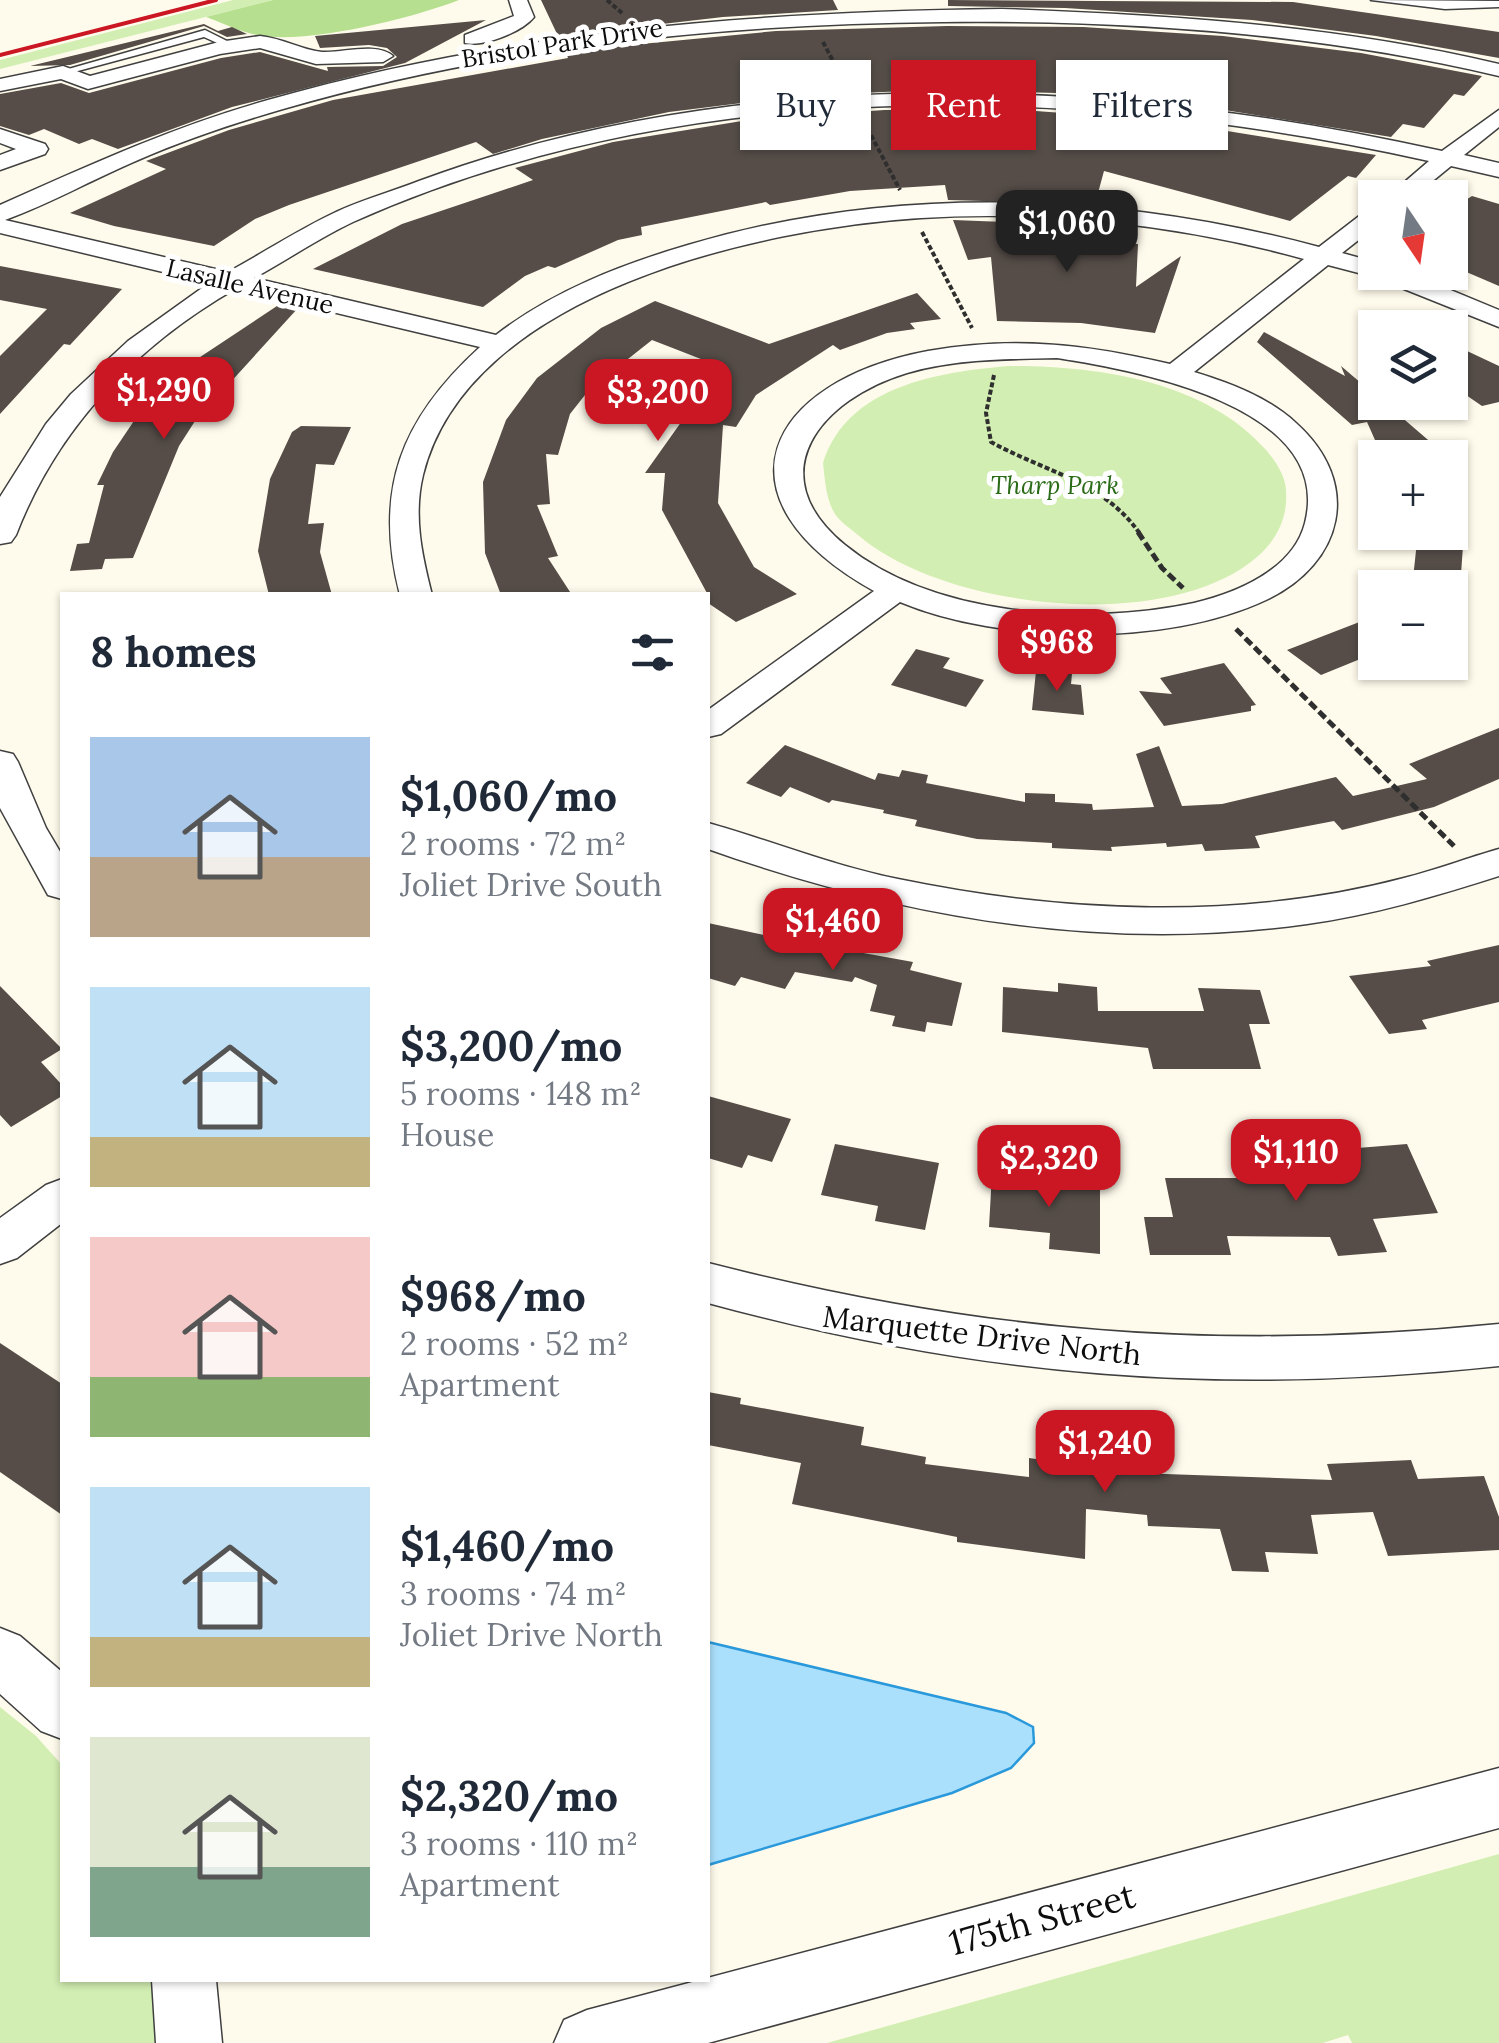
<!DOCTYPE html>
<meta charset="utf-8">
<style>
:root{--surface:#fff;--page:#f2f2f3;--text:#1f2937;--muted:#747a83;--accent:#cb1724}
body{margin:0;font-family:Lora,serif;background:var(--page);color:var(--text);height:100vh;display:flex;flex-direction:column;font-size:38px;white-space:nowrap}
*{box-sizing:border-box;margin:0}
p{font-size:32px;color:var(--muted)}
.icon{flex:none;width:55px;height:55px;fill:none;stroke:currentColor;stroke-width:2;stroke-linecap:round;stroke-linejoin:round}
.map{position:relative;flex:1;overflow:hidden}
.panel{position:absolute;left:60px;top:592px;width:650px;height:1390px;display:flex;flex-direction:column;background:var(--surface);border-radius:0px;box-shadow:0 2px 8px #0004}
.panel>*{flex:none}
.banner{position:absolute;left:740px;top:60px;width:608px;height:90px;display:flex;gap:20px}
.needle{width:65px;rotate:167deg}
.buttons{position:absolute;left:1358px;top:180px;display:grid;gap:20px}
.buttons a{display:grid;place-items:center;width:110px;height:110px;border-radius:0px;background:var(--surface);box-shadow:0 2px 8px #0004;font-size:50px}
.price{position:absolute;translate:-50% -85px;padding:0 22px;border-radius:20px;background:var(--accent);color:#fff;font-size:32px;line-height:65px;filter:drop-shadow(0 2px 5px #0008)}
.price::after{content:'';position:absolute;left:50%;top:60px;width:30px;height:22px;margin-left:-15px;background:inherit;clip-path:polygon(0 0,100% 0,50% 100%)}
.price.selected{background:#222;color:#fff}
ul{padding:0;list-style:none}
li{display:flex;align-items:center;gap:30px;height:250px;padding:0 30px}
li span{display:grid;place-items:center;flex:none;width:280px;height:200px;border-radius:0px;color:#555}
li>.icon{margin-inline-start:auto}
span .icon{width:120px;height:120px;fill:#fffc;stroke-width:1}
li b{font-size:42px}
h2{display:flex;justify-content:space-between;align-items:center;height:120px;padding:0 30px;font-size:42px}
.tag{padding:0 35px;border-radius:0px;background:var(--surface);box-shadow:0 2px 8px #0004;font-size:35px;line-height:90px}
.tag.selected{background:var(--accent);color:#fff}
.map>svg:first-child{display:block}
.green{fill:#d2eeb2}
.forest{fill:#b6e08f}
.water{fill:#abe0fc;stroke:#2a99db;stroke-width:2.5}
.building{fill:#564d48}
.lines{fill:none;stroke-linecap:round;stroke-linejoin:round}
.lane-casing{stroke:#404040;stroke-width:3}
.street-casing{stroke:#404040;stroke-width:3}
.path-far1{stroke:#2f2f2f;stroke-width:4;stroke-dasharray:5 2.5;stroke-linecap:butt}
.path{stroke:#2f2f2f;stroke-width:5;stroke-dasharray:9 4;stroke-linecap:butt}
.lane{fill:#fff;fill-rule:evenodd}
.street{fill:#fff;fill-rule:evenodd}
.rail{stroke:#cb1724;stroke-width:4}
.labels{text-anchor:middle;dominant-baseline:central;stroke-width:10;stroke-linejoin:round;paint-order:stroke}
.far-street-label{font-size:25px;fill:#0d0d0d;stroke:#fff}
.far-park-label{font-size:25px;font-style:italic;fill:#2a6b17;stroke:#fff}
.street-label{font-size:30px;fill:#0d0d0d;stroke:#fff}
.near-street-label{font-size:35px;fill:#0d0d0d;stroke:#fff}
</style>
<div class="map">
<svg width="1499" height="2043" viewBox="0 0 1499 2043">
<rect width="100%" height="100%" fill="#fffbec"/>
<path class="green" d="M233,0H273L0,69V60Z
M1009,366C1097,366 1205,380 1267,451C1276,462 1286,477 1286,491C1288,517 1277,540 1257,557C1167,635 943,609 858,535C851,529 840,522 835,514C826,500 825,480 823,463C847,386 938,372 1009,366Z
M0,1707L36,1736L62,1765V1980H155L158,2043H0Z
M1499,1854V2043H1352L1348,2035L1323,2043H827Z"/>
<path class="forest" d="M273,0H459C413,18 306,45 258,35C240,32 223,23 206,17Z"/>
<path class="water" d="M708,1642L1006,1713L1033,1727L1034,1743L1011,1768L952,1793L708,1865Z"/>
<path class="building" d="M541,0H833L838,10L723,17L558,36Z
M948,0L1293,2L1499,32V58L1376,36L1252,20L1065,8L948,6Z
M486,20L405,63L232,107L118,149L92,139L79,144L44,129L29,135L0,126V94L61,83L89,93L221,58L260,52L328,71L327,67L383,66L397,57L387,48L369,45L320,48L315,36Z
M204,24L218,31L232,27L247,34L227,37L204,26L70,65L30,66Z
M947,26L1083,27L1223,36L1361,53L1482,76L1464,96L1454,94L1424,128L1403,124L1391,137L1188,104L1057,93L927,90L797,96L669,112L542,139L493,154L476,142L289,205L255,219L214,246L114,226L70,213L166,169L146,161L229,130L333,100L568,58L566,53L610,47L776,31Z
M884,110H1022L1159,120L1376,155L1356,178L1348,176L1290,221L1104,171L1095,204L948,200L945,185L850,191L770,205L766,202L641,227L642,235L618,240L555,268L548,266L525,276L483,307L313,269L402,224L533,180L515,168L613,142L748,120Z
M1472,196L1499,204V286L1450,265V210Z
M953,220L1110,226L1107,242L1138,244L1136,287L1181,256L1155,333L1081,323L997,321L991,257L968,260Z
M0,266L122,289L70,345L64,344L0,414V356L47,309L0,300Z
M917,293L941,319L910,323L915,329L887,333L840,350L833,345L756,395L736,427L723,425L718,503L754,567L797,594L736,622L708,603V595L662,510L665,473H645L716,373L724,368L652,340L609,374L603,372L570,414L558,455L546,454L550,504L537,505L558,556L548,558L572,595H501L485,553L483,482L506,420L537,378L601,328L655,301L769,344Z
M280,304L298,308L217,397L211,396L179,446L133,558L105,559L102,569L70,571L77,544L89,543L104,485H97L113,452L146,403L173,375Z
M1264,332L1345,376L1341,366L1375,395V402H1384L1449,458H1383L1367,422L1352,425L1257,342Z
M1450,343L1499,366V402L1482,406L1450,384Z
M301,426L351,427L334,465L316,464L308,524L324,523L320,552L332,595H269L258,551L270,479L292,432Z
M1418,532H1464L1460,588H1412Z
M1375,616V653L1321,675L1287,650Z
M916,649L950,658L943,668L984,680L966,707L891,685Z
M1224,663L1256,705L1251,706V711L1164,726L1139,691L1172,694L1160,678Z
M1036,671L1072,674L1071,684L1081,685L1084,715L1032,710Z
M1499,728V779L1434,807L1342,830L1334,821L1255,836L1260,848L1205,851L1202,844L1167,847L1166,843L1111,847L1112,851L1052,848V843L977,839L915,826L917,820L883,813L884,810L832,800L829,803L790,787L781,797L746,783L785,745L875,780L878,773L899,777L902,770L928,775L926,783L1025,802V793L1055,794V802L1092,804L1093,810L1154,807L1136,754L1159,746L1182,806L1222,804L1336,777L1353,796L1427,779L1409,764Z
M708,923L769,936L774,929L858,952L913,962L910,970L962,983L952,1026L927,1022L925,1032L892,1026L895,1016L870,1011L877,985L855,977L852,982L795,972L785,989L741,977L735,986L708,978Z
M1499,945V1002L1422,1020L1427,1029L1389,1034L1349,976L1431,966L1427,961Z
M1058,983L1097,987L1098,1011H1204L1198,988L1260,990L1270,1024H1249L1261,1069H1153L1148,1048L1002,1032L1003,987L1058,992Z
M0,986L62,1049L41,1062L62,1085V1096L11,1127L0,1115Z
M708,1096L791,1119L772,1162L748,1155L742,1168L708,1158Z
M835,1144L939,1163L925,1230L875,1221L878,1206L821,1195Z
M1407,1144L1438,1213L1373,1219L1387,1252L1338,1256L1330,1237L1227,1236L1231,1255H1150L1144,1217H1173L1165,1178H1306L1296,1153Z
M992,1173L1100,1185V1254L1049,1249L1050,1233L989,1227Z
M0,1343L62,1384V1515L0,1472Z
M708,1392L741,1398L740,1404L864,1427L861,1445L926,1457L925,1464L1029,1477V1458L1109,1469V1472L1332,1480L1327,1464L1411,1460L1418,1479L1484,1476L1499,1517V1550L1388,1556L1373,1512L1311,1515L1318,1554L1265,1552L1269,1572L1232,1571L1220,1529L1148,1526L1147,1515L1086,1509L1085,1559L957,1542V1537L792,1504L801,1463L708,1445Z"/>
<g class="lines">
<g class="lane-casing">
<path id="lane" d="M1371,0L1499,1V7L1445,9Z
M205,30L235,45L226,47L204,37L63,75L58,72Z"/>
</g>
<g class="street-casing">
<path id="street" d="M509,0H527L534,17C522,32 484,47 465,43V35L514,16Z
M1002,9C1170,15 1335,25 1499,64V76C1317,33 1130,20 943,22C719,24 498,47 283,109C235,123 184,140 138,160C93,179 50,204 5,220L228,272C263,253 298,230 334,213C361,200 391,192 419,181C744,61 1108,77 1442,151L1499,110V127L1464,155L1499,163V177L1451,166L1412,198H1386L1429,161C1078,83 686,73 353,222C319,238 287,260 254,278L496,335C553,291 620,265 688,245C892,184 1114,192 1319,247L1367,210L1375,208V227L1342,253L1375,262V272H1407L1499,310V327L1374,277L1328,265L1194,372C1230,383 1268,397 1296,423C1363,483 1344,563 1266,600C1166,647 1001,644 900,602L721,734L708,737V710L874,591C709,499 764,382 928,351C1013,336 1086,344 1170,364L1304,259C1182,225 1048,210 921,218C761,228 468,292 423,475C413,516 422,556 432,595H400C373,490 401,419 480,347L235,289C136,346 57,428 16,535L11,542L0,544V497L46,424L71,394L128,341L209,283L0,233V205C87,166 175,126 268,100C511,31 750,12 1002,9ZM1057,358C1135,370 1335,406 1305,523C1293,570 1236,593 1194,603C1087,626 933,617 845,545C758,474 821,399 907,373C955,359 1007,359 1057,358Z
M260,36C282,38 302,50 322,52C343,53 377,42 393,56L383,62L316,64L260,48L220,54L88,89L61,79L0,91V79L63,66L90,76L219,42Z
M0,129L45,144L48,149L45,154L0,170V155L16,149L0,143Z
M0,751L13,754L18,762L46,828L62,855V899L48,895L0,808Z
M708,823C772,841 833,866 898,879C1061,913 1242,921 1404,878C1436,870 1467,858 1499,849V876C1436,896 1373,915 1307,924C1103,953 900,917 708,849Z
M62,1179V1223L17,1258L0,1264V1218L46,1185Z
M708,1263C982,1333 1217,1352 1499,1324V1366C1218,1396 981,1377 708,1303Z
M0,1628L20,1636L62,1672V1739L41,1731L0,1694Z
M1499,1768V1828L708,2043H554L564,2020L587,2010Z
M152,1980H216L222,2043H156Z"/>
</g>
<path class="path-far1" d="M607,0L622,13
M823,42L843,80
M864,122L900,190
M922,232L972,328
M994,375L986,413L991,442C1043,471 1105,482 1140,534"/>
<path class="path" d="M1138,532L1162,568L1183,588
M1236,629L1454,846"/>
<use href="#lane" class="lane"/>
<use href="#street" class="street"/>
<path class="rail" d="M0,55L216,0"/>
</g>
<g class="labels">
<g class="far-street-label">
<text transform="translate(562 43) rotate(-9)">Bristol Park Drive</text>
<text transform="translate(250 286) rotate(13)">Lasalle Avenue</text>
</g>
<g class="far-park-label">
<text x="1055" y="485">Tharp Park</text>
</g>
<g class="street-label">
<text transform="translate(982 1335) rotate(7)">Marquette Drive North</text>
</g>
<g class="near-street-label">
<text transform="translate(1042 1919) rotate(-15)">175th Street</text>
</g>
</g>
</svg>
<div class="buttons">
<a><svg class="needle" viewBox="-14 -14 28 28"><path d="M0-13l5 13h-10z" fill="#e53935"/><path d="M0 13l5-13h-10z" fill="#747a83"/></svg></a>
<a><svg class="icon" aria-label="layers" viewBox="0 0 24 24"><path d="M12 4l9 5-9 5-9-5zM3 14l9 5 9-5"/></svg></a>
<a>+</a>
<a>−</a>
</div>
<b class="price selected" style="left:1067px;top:275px">$1,060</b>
<b class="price" style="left:164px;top:442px">$1,290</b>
<b class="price" style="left:658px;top:444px">$3,200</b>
<b class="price" style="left:1057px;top:694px">$968</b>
<b class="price" style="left:833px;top:973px">$1,460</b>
<b class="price" style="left:1296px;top:1204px">$1,110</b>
<b class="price" style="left:1049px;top:1210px">$2,320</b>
<b class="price" style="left:1105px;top:1495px">$1,240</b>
<div class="banner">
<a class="tag">Buy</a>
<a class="tag selected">Rent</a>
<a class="tag">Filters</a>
</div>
<section class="panel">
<h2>8 homes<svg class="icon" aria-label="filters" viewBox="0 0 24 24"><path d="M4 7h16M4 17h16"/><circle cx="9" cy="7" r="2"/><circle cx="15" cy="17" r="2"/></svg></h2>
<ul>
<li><span style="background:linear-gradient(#a9c7e8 60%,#b9a48a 0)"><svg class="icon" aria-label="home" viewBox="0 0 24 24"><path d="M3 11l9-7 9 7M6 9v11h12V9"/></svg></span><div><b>$1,060/mo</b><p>2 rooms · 72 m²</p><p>Joliet Drive South</p></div></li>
<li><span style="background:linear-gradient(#bfe0f5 75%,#c2b280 0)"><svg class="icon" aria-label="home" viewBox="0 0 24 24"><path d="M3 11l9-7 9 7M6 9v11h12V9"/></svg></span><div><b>$3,200/mo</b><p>5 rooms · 148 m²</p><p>House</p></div></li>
<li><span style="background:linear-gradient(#f6c9c9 70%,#8fb573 0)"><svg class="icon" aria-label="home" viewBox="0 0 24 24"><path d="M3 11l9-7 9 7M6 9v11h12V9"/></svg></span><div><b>$968/mo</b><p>2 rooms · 52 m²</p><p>Apartment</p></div></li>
<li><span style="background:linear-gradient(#bfe0f5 75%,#c2b280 0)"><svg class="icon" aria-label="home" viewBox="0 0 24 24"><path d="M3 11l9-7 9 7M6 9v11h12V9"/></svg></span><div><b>$1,460/mo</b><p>3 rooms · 74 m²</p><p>Joliet Drive North</p></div></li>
<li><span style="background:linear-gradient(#dfe7d0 65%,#7fa58c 0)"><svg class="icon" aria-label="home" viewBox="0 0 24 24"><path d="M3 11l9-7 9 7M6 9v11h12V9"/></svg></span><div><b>$2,320/mo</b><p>3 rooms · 110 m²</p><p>Apartment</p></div></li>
</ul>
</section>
</div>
